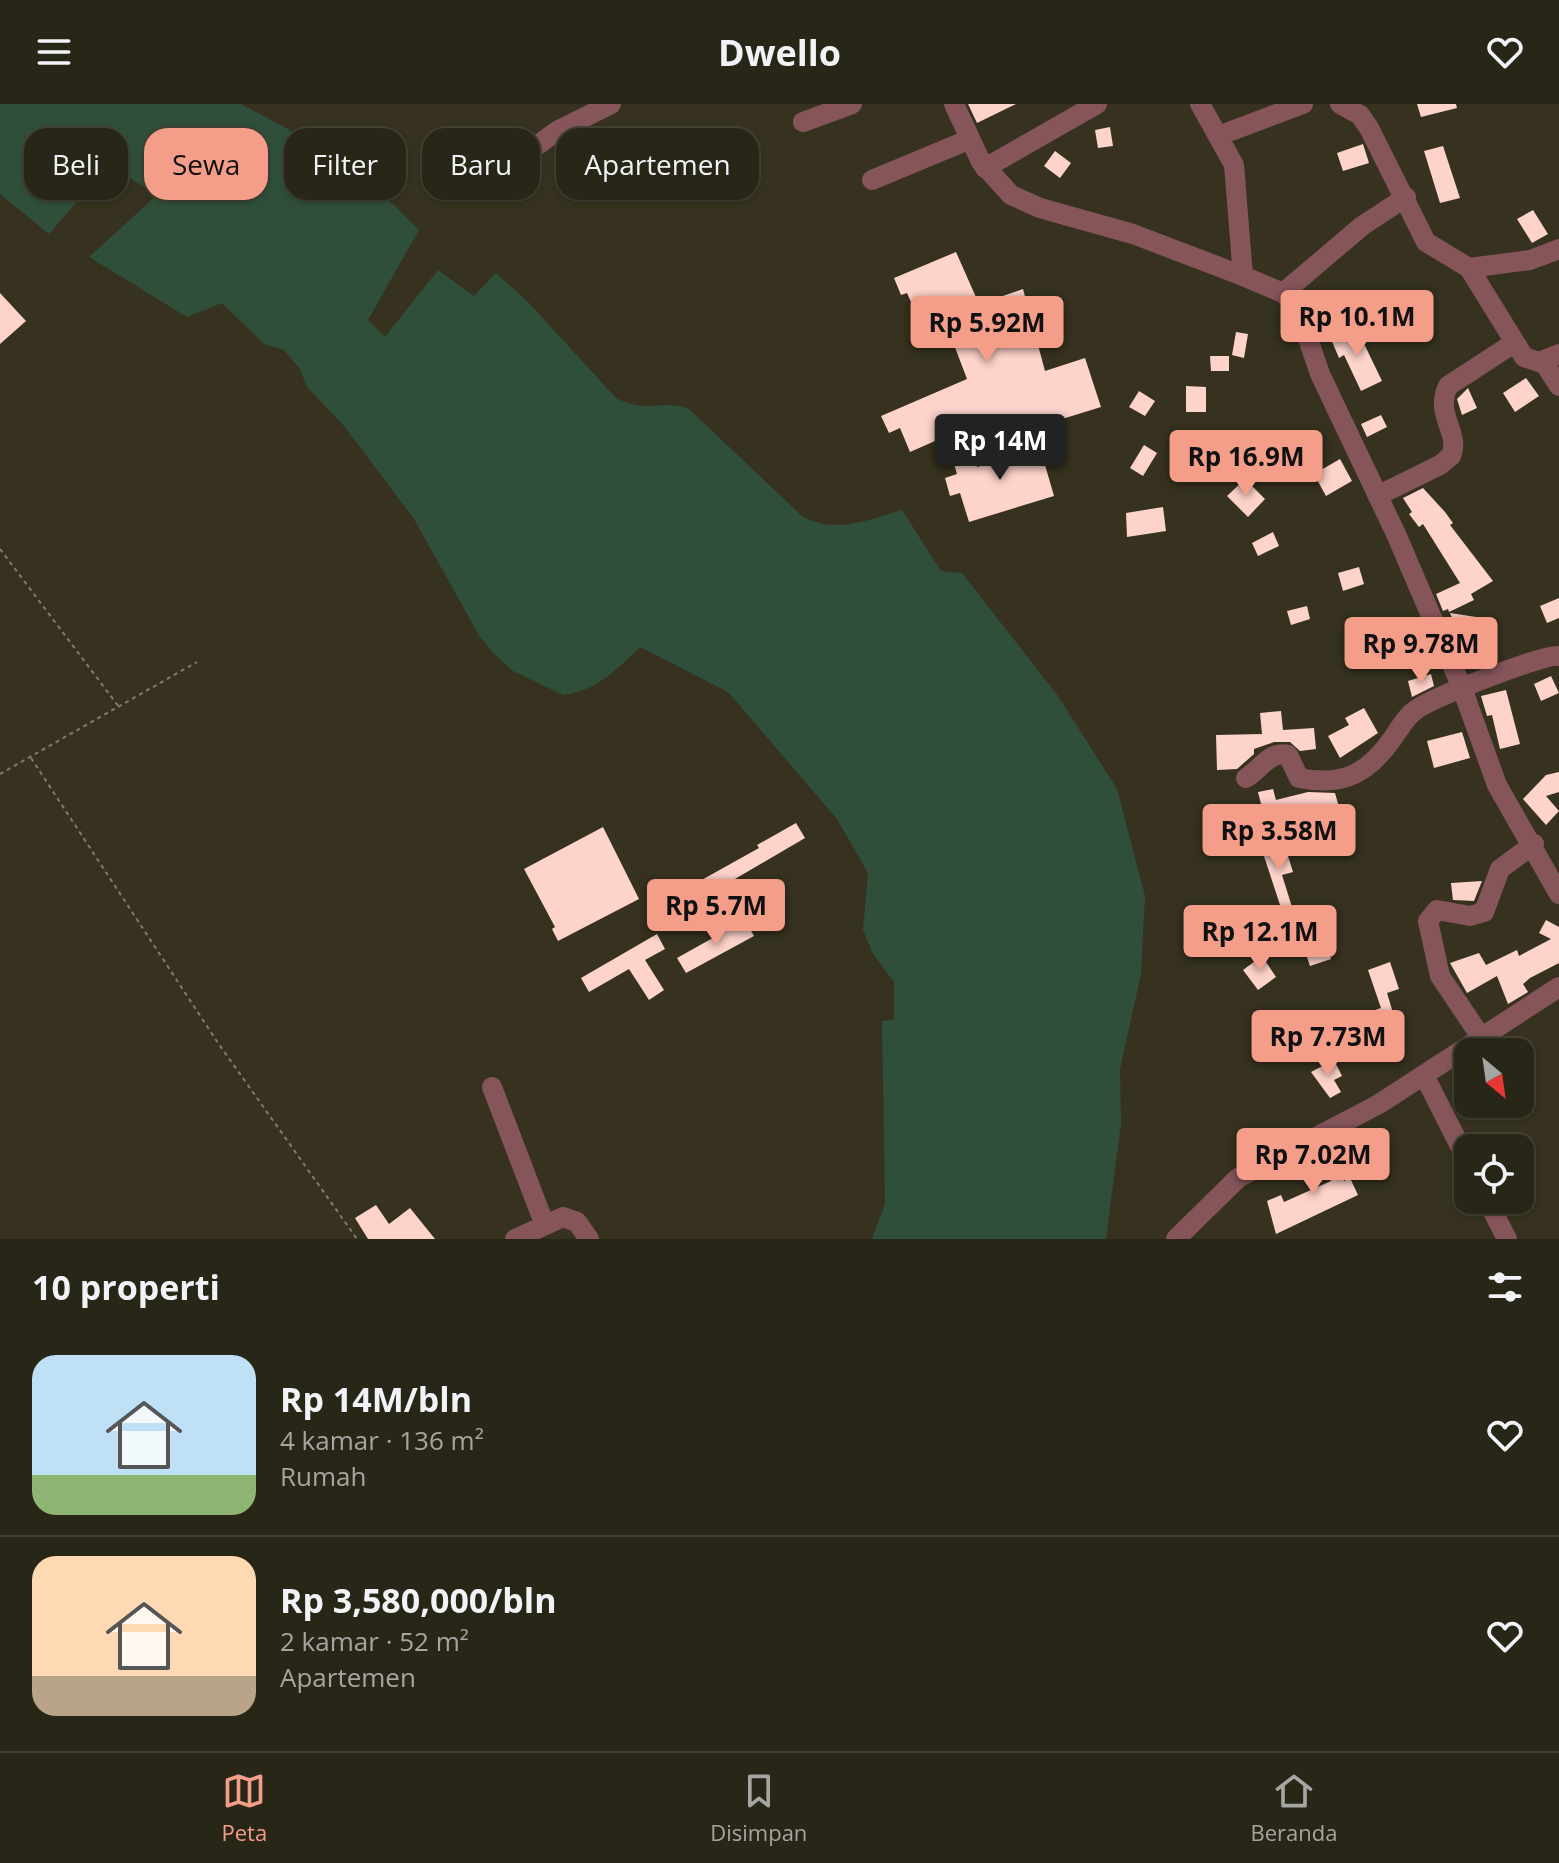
<!DOCTYPE html>
<html lang="id">
<meta charset="utf-8">
<style>
:root{--surface:#282617;--page:#343224;--text:#f1f3f6;--muted:#a5a5a1;--line:#444336;--accent:#f49e8a}
body{margin:0;font-family:"Open Sans",sans-serif;background:var(--page);color:var(--text);height:100vh;display:flex;flex-direction:column;font-size:30px;white-space:nowrap}
*{box-sizing:border-box;margin:0}
p{font-size:26px;color:var(--muted)}
.icon{flex:none;width:44px;height:44px;fill:none;stroke:currentColor;stroke-width:2;stroke-linecap:round;stroke-linejoin:round}
.map{position:relative;height:1135px;overflow:hidden}
.drawer{display:flex;flex-direction:column;background:var(--surface);flex:1}
.drawer>*{flex:none}
.top-card{position:absolute;left:24px;top:24px;width:800px;height:72px;display:flex;gap:16px}
.needle{width:52px;rotate:151deg}
.tools{position:absolute;left:1454px;top:934px;display:grid;gap:16px}
.tools a{display:grid;place-items:center;width:80px;height:80px;border-radius:16px;background:var(--surface);box-shadow:0 2px 6px #0004,0 0 0 2px var(--line);font-size:40px}
.price{position:absolute;translate:-50% -68px;padding:0 18px;border-radius:8px;background:var(--accent);color:#111;font-size:26px;line-height:52px;filter:drop-shadow(0 2px 4px #0008)}
.price::after{content:'';position:absolute;left:50%;top:48px;width:24px;height:18px;margin-left:-12px;background:inherit;clip-path:polygon(0 0,100% 0,50% 100%)}
.price.on{background:#222;color:#fff}
ul{padding:0;list-style:none}
li{display:flex;align-items:center;gap:24px;height:200px;padding:0 32px}
li+li{border-top:2px solid var(--line)}
li span{display:grid;place-items:center;flex:none;width:224px;height:160px;border-radius:24px;color:#555}
li>.icon{margin-inline-start:auto}
span .icon{width:96px;height:96px;fill:#fffc;stroke-width:1}
li b{font-size:34px}
h2{display:flex;justify-content:space-between;align-items:center;height:96px;padding:0 32px;font-size:34px}
.tag{padding:0 28px;border-radius:24px;background:var(--surface);box-shadow:0 2px 6px #0004,0 0 0 2px var(--line);font-size:28px;line-height:72px}
.tag.on{background:var(--accent);color:#111}
header{display:flex;justify-content:space-between;align-items:center;height:104px;padding:0 32px;background:var(--surface);font-size:36px;font-weight:700}
.dock{display:flex;justify-content:space-around;align-items:center;height:112px;border-top:2px solid var(--line);background:var(--surface);font-size:22px;color:var(--muted)}
.dock a{display:grid;justify-items:center;gap:4px}
.dock .on{color:var(--accent)}
.map>svg:first-child{display:block}
.green{fill:#304f3a}
.building{fill:#fdd3ca}
.lines{fill:none;stroke-linecap:round;stroke-linejoin:round}
.path{stroke:#817d6d;stroke-width:2;stroke-dasharray:4 4;stroke-linecap:butt}
.minor{stroke:#85555a;stroke-width:20}
</style>
<header><svg class="icon" aria-label="menu" viewBox="0 0 24 24"><path d="M4 6h16M4 12h16M4 18h16"/></svg>Dwello<svg class="icon" aria-label="heart" viewBox="0 0 24 24"><path d="M12 20l-8-8c-3-5 5-10 8-4 3-6 11-1 8 4z"/></svg></header>
<div class="map">
<svg width="1559" height="1135" viewBox="0 0 1559 1135">
<rect width="100%" height="100%" fill="#36321f"/>
<path class="green" d="M0,0H241L350,58L419,126L368,216L385,233L438,166L474,192L496,169L528,198L616,294C650,311 660,294 689,305L803,413C838,430 867,416 902,406L941,467L962,469L1058,592L1117,685L1145,792L1141,870L1120,965L1121,1019L1106,1135H872L885,1100L882,917L894,916V878L873,850L863,826L868,769L837,715L728,588L640,543C616,566 598,586 563,591L513,567L495,551L480,533L414,415L344,322L307,283L300,265L284,246L264,240L222,199L187,213L89,153L156,92L110,59L49,130L0,90Z"/>
<path class="building" d="M968,0H1016L977,19Z
M1417,0H1456L1457,4L1421,13Z
M1110,23L1113,42L1098,44L1095,26Z
M1363,40L1369,59L1343,67L1337,49Z
M1443,42L1460,94L1440,99L1424,47Z
M1055,47L1071,59L1060,74L1044,62Z
M1533,106L1548,130L1532,139L1517,115Z
M956,148L979,200L1023,185L1045,267L1085,254L1101,303L991,337L985,315L910,348L900,324L889,329L881,312L967,275L940,204L918,214L907,189L901,191L894,174Z
M0,189L26,217L0,240Z
M1356,223L1382,277L1361,287L1344,251L1339,254L1331,235Z
M1236,228L1248,230L1244,254L1232,251Z
M1210,252H1229V267H1211Z
M1526,274L1539,292L1515,308L1503,289Z
M1186,282L1206,283V308H1186Z
M1468,284L1477,304L1462,311L1457,295Z
M1139,287L1155,297L1145,312L1129,303Z
M1381,311L1387,323L1367,333L1361,320Z
M1045,341L1051,360L1045,361L1054,392L969,418L960,389L950,392L945,374L957,370L951,350L972,344L977,363Z
M1144,341L1157,349L1143,372L1130,364Z
M1340,355L1352,377L1326,392L1314,370Z
M1245,375L1265,395L1248,413L1227,392Z
M1423,384L1445,408L1453,419L1450,421L1493,477L1471,490L1474,496L1449,508L1448,505L1443,507L1436,490L1460,479L1423,420L1419,423L1409,410L1412,408L1403,394Z
M1163,403L1166,427L1127,433L1126,409Z
M1273,428L1279,442L1258,452L1252,439Z
M1359,463L1364,480L1343,487L1338,469Z
M1559,494V514L1547,519L1540,502Z
M1307,502L1310,515L1291,521L1287,507Z
M1450,509L1496,516L1492,542L1470,538L1458,542L1453,531L1458,529Z
M1431,570L1434,582L1412,593L1408,577Z
M1551,572L1559,589L1541,597L1534,580Z
M1506,586L1520,640L1500,645L1492,611L1487,612L1481,592Z
M1364,604L1378,629L1340,654L1328,632L1349,621L1345,614Z
M1281,607L1283,626L1314,624L1316,645L1300,647L1290,638H1274L1254,645V650L1237,665L1217,666L1216,631L1262,630L1260,609Z
M1462,628L1470,654L1434,664L1427,637Z
M1559,668V688L1546,692L1559,707L1546,721L1523,695L1546,671Z
M1273,685L1276,696L1308,688L1335,689L1341,710L1298,723L1293,705L1264,712L1258,688Z
M796,719L805,734L663,817L655,802L759,744L757,741Z
M603,723L639,795L558,837L552,825L555,823L524,765Z
M1284,739L1293,768L1282,771L1292,803L1282,807L1262,746Z
M1482,777L1474,797L1453,796L1451,779Z
M745,816L754,832L686,869L677,854Z
M1546,816L1559,823V859L1530,874L1523,880L1528,888L1508,900L1497,872L1467,889L1450,859L1479,849L1486,861L1517,846L1519,852L1551,835L1539,829Z
M1322,828L1331,855L1310,862L1301,835Z
M657,830L665,845L645,856L664,886L649,896L629,865L589,888L581,874Z
M1262,852L1276,873L1258,886L1243,866Z
M1390,858L1399,885L1387,889L1397,922L1379,927L1372,907L1381,904L1368,866Z
M1334,956L1342,972L1334,976L1341,988L1330,994L1311,968Z
M1334,1039L1339,1053L1334,1055L1344,1077L1350,1074L1358,1091L1276,1130L1267,1097L1281,1091L1284,1098L1331,1077L1318,1047Z
M376,1101L389,1120L410,1104L435,1135H368L355,1114Z"/>
<g class="lines">
<path class="path" d="M0,445L119,603
M31,654L218,939L357,1135
M0,670L197,558"/>
<path class="minor" d="M954,0L981,58L1011,91L1040,104L1133,130L1243,172L1283,189L1298,205L1320,270L1396,430L1462,584L1497,681L1559,790
M1200,0L1234,61L1243,172
M1340,0L1360,11L1369,24L1426,138L1469,164L1530,156L1559,145
M803,18L852,0
M1218,32L1303,0
M985,64L1097,0
M491,75L557,27L611,0
M872,76L968,36
M1469,164L1524,253L1539,258L1559,250
M1283,189L1362,122L1406,93
M1543,257L1559,282
M1379,391L1440,361L1451,352C1461,329 1434,311 1448,282L1514,239
M1246,674C1261,665 1270,646 1288,651L1299,674C1344,683 1368,669 1393,634C1400,624 1406,612 1417,605C1432,594 1545,549 1559,552
M1481,933L1440,872L1428,817L1437,806L1470,812L1484,808L1500,765L1534,740
M1424,971L1468,1058
M492,983L544,1119
M1487,1096L1507,1135
M515,1135L563,1113L577,1118L589,1135
M1176,1135L1238,1074L1379,1000L1559,883"/>
</g>
</svg>
<div class="tools">
<a><svg class="needle" viewBox="-14 -14 28 28"><path d="M0-13l5 13h-10z" fill="#e53935"/><path d="M0 13l5-13h-10z" fill="#a5a5a1"/></svg></a>
<a><svg class="icon" aria-label="locate" viewBox="0 0 24 24"><circle cx="12" cy="12" r="6"/><path d="M12 2v4M12 18v4M2 12h4M18 12h4"/></svg></a>
</div>
<b class="price" style="left:1357px;top:254px">Rp 10.1M</b>
<b class="price" style="left:987px;top:260px">Rp 5.92M</b>
<b class="price on" style="left:1000px;top:378px">Rp 14M</b>
<b class="price" style="left:1246px;top:394px">Rp 16.9M</b>
<b class="price" style="left:1421px;top:581px">Rp 9.78M</b>
<b class="price" style="left:1279px;top:768px">Rp 3.58M</b>
<b class="price" style="left:716px;top:843px">Rp 5.7M</b>
<b class="price" style="left:1260px;top:869px">Rp 12.1M</b>
<b class="price" style="left:1328px;top:974px">Rp 7.73M</b>
<b class="price" style="left:1313px;top:1092px">Rp 7.02M</b>
<div class="top-card">
<a class="tag">Beli</a>
<a class="tag on">Sewa</a>
<a class="tag">Filter</a>
<a class="tag">Baru</a>
<a class="tag">Apartemen</a>
</div>
</div>
<section class="drawer">
<h2>10 properti<svg class="icon" aria-label="filters" viewBox="0 0 24 24"><path d="M4 7h16M4 17h16"/><circle cx="9" cy="7" r="2"/><circle cx="15" cy="17" r="2"/></svg></h2>
<ul>
<li><span style="background:linear-gradient(#bfe0f5 75%,#8fb573 0)"><svg class="icon" aria-label="home" viewBox="0 0 24 24"><path d="M3 11l9-7 9 7M6 9v11h12V9"/></svg></span><div><b>Rp 14M/bln</b><p>4 kamar · 136 m²</p><p>Rumah</p></div><svg class="icon" aria-label="heart" viewBox="0 0 24 24"><path d="M12 20l-8-8c-3-5 5-10 8-4 3-6 11-1 8 4z"/></svg></li>
<li><span style="background:linear-gradient(#ffd9b3 75%,#b9a48a 0)"><svg class="icon" aria-label="home" viewBox="0 0 24 24"><path d="M3 11l9-7 9 7M6 9v11h12V9"/></svg></span><div><b>Rp 3,580,000/bln</b><p>2 kamar · 52 m²</p><p>Apartemen</p></div><svg class="icon" aria-label="heart" viewBox="0 0 24 24"><path d="M12 20l-8-8c-3-5 5-10 8-4 3-6 11-1 8 4z"/></svg></li>
</ul>
</section>
<nav class="dock">
<a class="on"><svg class="icon" aria-label="map" viewBox="0 0 24 24"><path d="M3 6l6-2 6 2 6-2v14l-6 2-6-2-6 2zM9 4v14M15 6v14"/></svg>Peta</a>
<a><svg class="icon" aria-label="saved" viewBox="0 0 24 24"><path d="M7 4h10v16l-5-4-5 4z"/></svg>Disimpan</a>
<a><svg class="icon" aria-label="home" viewBox="0 0 24 24"><path d="M3 11l9-7 9 7M6 9v11h12V9"/></svg>Beranda</a>
</nav>
